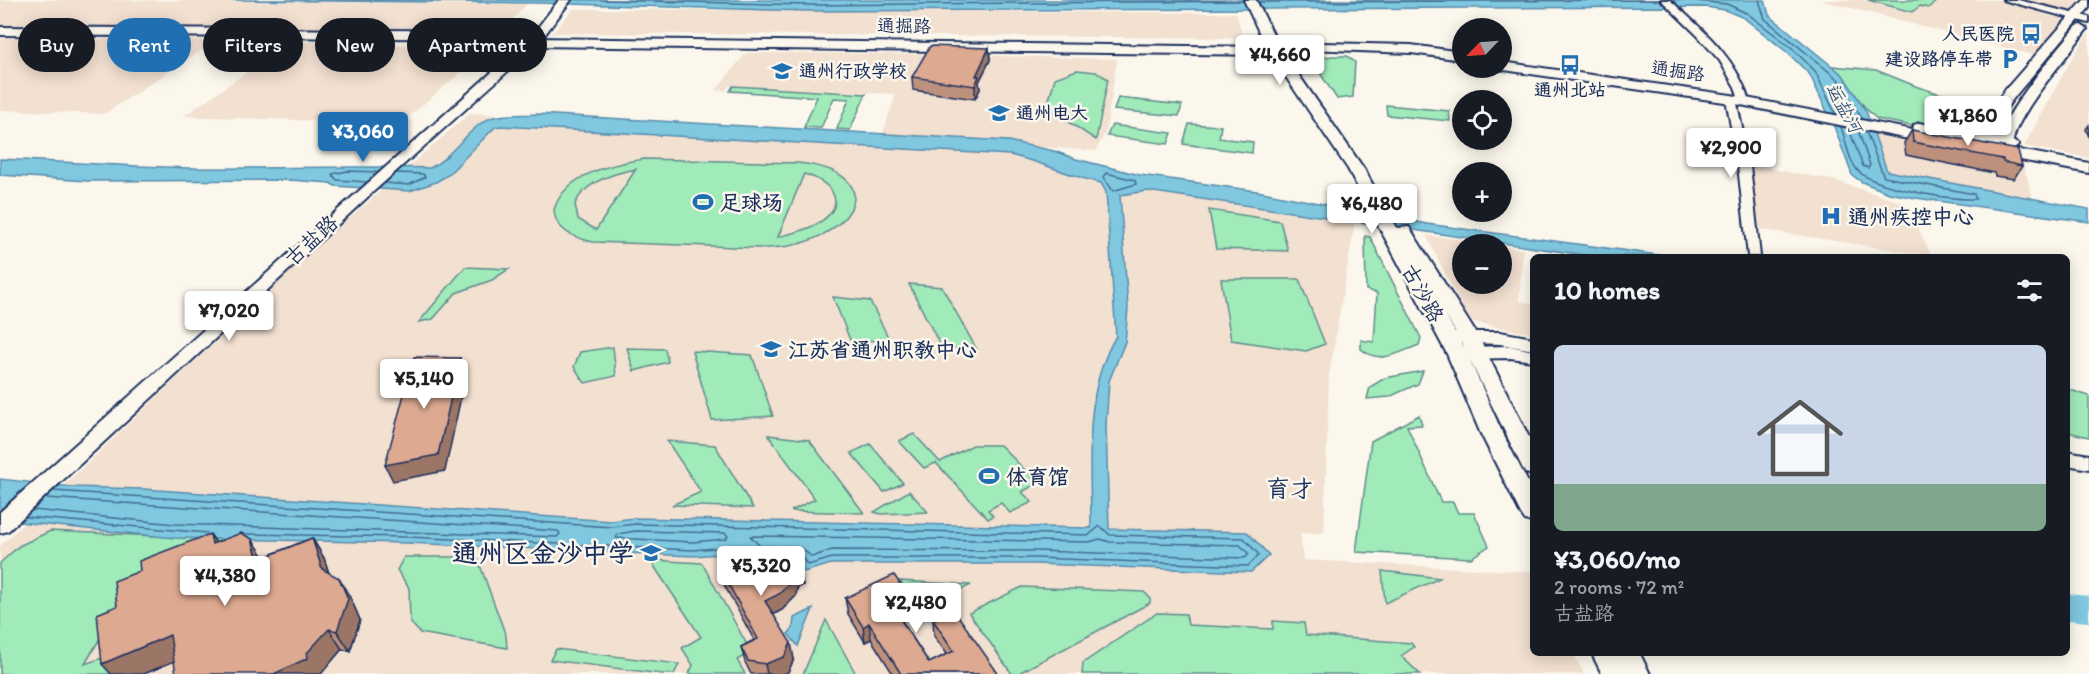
<!DOCTYPE html>
<meta charset="utf-8">
<style>
:root{--surface:#171b24;--page:#242831;--text:#f1f3f6;--muted:#9ea1a6;--line:#363941;--accent:#1f6fb2}
body{margin:0;font-family:Itim,"LXGW WenKai TC",sans-serif;background:var(--page);color:var(--text);height:100vh;display:flex;flex-direction:column;font-size:22px;white-space:nowrap}
*{box-sizing:border-box;margin:0}
p{font-size:20px;color:var(--muted)}
.icon{flex:none;width:33px;height:33px;fill:none;stroke:currentColor;stroke-width:2;stroke-linecap:round;stroke-linejoin:round}
.map{position:relative;flex:1;overflow:hidden}
.details{position:absolute;left:1530px;top:254px;width:540px;height:402px;display:flex;flex-direction:column;background:var(--surface);border-radius:9px;box-shadow:0 3px 15px #0003}
.details>*{flex:none}
.guide{position:absolute;left:18px;top:18px;width:570px;height:54px;display:flex;gap:12px}
.needle{width:39px;rotate:245deg}
.controls{position:absolute;left:1452px;top:18px;display:grid;gap:12px}
.controls a{display:grid;place-items:center;width:60px;height:60px;border-radius:50%;background:var(--surface);box-shadow:0 3px 15px #0003;font-size:30px}
.price{position:absolute;translate:-50% -51px;padding:0 14px;border-radius:6px;background:#fff;color:#222;font-size:20px;line-height:39px;filter:drop-shadow(0 2px 3px #0008)}
.price::after{content:'';position:absolute;left:50%;top:36px;width:18px;height:14px;margin-left:-9px;background:inherit;clip-path:polygon(0 0,100% 0,50% 100%)}
.price.current{background:var(--accent);color:#fff}
ul{padding:0;list-style:none}
li{display:grid;align-content:center;gap:12px;height:318px;padding:0 24px}
li+li{border-top:2px solid var(--line)}
li span{display:grid;place-items:center;height:186px;border-radius:9px;color:#555}
li>.icon{margin-inline-start:auto}
span .icon{width:108px;height:108px;fill:#fffc;stroke-width:1}
li b{font-size:26px}
h2{display:flex;justify-content:space-between;align-items:center;height:72px;padding:0 24px;font-size:26px}
.pill{padding:0 21px;border-radius:27px;background:var(--surface);box-shadow:0 3px 15px #0003;font-size:21px;line-height:54px}
.pill.current{background:var(--accent);color:#fff}
.map>svg:first-child{display:block}
.built{fill:#f2e0d1}
.green{fill:#a1eab9;stroke:#5e8c8c;stroke-width:1.5;fill-rule:evenodd}
.water{fill:#7fc8e0;stroke:#578bac;stroke-width:1.5}
.lines{fill:none;stroke-linecap:round;stroke-linejoin:round}
.shore{stroke:#436c92;stroke-width:1.5}
.river{fill:#7fc8e0;fill-rule:evenodd}
.minor-casing{stroke:#1b2f5e;stroke-width:4}
.tertiary-casing{stroke:#1b2f5e;stroke-width:4}
.secondary-casing{stroke:#1b2f5e;stroke-width:4}
.minor{fill:#fbf7ec;fill-rule:evenodd}
.tertiary{fill:#fbf7ec;fill-rule:evenodd}
.secondary{fill:#fbf7ec;fill-rule:evenodd}
.wall{fill:#be917d;stroke:#1b2f5e;stroke-width:1.5}
.shaded-wall{fill:#9b7666;stroke:#1b2f5e;stroke-width:1.5}
.building{fill:#dda991;stroke:#1b2f5e;stroke-width:1.5}
.labels{text-anchor:middle;dominant-baseline:central;stroke-width:5;stroke-linejoin:round;paint-order:stroke}
.far-street-label{font-size:18px;fill:#1b2f5e;stroke:#fbf7ec}
.far-poi-label{font-size:18px;font-weight:bold;fill:#1b2f5e;stroke:#fbf7ec;text-anchor:end}
.far-water-label{font-size:18px;font-style:italic;fill:#34557e;stroke:#fbf7ec}
.poi-label{font-size:21px;font-weight:bold;fill:#1b2f5e;stroke:#fbf7ec;text-anchor:start}
.street-label{font-size:21px;fill:#1b2f5e;stroke:#fbf7ec}
.quarter-label{font-size:24px;fill:#1b2f5e;stroke:#fbf7ec}
.near-poi-label{font-size:26px;font-weight:bold;fill:#1b2f5e;stroke:#fbf7ec;text-anchor:end}
</style>
<div class="map">
<svg width="2089" height="674" viewBox="0 0 2089 674">
<rect width="100%" height="100%" fill="#fbf7ec"/>
<filter id="ink" filterUnits="userSpaceOnUse"><feTurbulence type="fractalNoise" baseFrequency=".0167" numOctaves="2"/><feDisplacementMap in="SourceGraphic" scale="12" xChannelSelector="R" yChannelSelector="G"/><feConvolveMatrix kernelMatrix="1 2 1 2 8 2 1 2 1" color-interpolation-filters="sRGB"/></filter>
<g filter="url(#ink)">
<path class="built" d="M0,0H99L527,4L502,31L0,27Z
M1820,0H2089V1L2040,57Z
M573,9L1236,13L1243,38L553,33Z
M2089,32V158L2024,146L2071,60Z
M0,38L217,40L104,114L0,110Z
M291,41L491,47L400,124L184,116Z
M746,53L923,54L1117,59L1106,131L1096,151L882,136L896,94L729,86L725,91L716,90Z
M470,113L877,139L1014,151L1355,221L1329,376L1324,533H1300L1303,560L1533,572V652L1573,653L1584,674H0V546L305,257Z
M1872,131L2022,160L2033,199L1887,171Z
M1743,164L1833,180L1906,204L1932,256L1751,228Z
M1426,235L1491,244H1462V284H1502V246L1523,249L1519,301L1533,304V334L1468,321Z"/>
<path class="green" d="M1868,0H1928L1936,2L1928,8L1920,6L1912,12Z
M1332,56H1347L1355,62L1353,97L1337,99L1314,64L1318,59Z
M1832,66L1876,70L1918,87L1995,111L1976,139L1877,119C1858,105 1851,82 1832,66Z
M1077,70L1096,72L1108,79L1096,140L1052,111L1048,103L1055,78Z
M733,86L866,94L850,130L837,129L849,99L834,98L821,128L804,127L817,97L730,91Z
M1118,98L1182,105L1179,116L1114,110Z
M1386,105L1449,111L1450,121L1387,115Z
M1189,124L1221,126L1219,138L1253,142L1252,153L1183,144Z
M1112,125L1172,133L1168,144L1107,136Z
M644,159L798,163C888,172 858,233 789,246C763,250 737,247 711,246C672,245 632,243 593,242C575,238 555,231 554,210C564,174 612,164 644,159ZM636,169L596,230L578,219L575,204C585,181 614,173 636,169ZM804,174C835,183 849,206 815,225C803,231 790,234 778,237Z
M1209,210L1280,221L1288,251L1216,249Z
M1365,236L1370,237L1421,338L1419,345C1398,353 1380,365 1361,349V340L1374,342L1377,293L1366,290Z
M465,267L509,269L492,280L456,293L433,319L419,322Z
M1221,279H1299L1325,344L1306,351L1231,340Z
M909,284L942,287L977,350L941,347Z
M833,297L870,301L890,341L850,340Z
M613,347L616,376L585,383L574,367L580,352Z
M627,348L665,349L668,362L634,371Z
M692,351L752,355L773,416L712,420Z
M1423,371L1418,384L1389,397L1367,399L1370,387L1385,378Z
M2067,389L2089,396V437L2067,432Z
M1419,415L1422,425L1407,426L1441,502H1453L1458,513H1474L1489,546L1471,558L1356,552L1371,441Z
M914,434L940,462L973,445H1000L1038,483L1022,492L1032,502L1010,513L1001,503L988,510L993,516L988,519L936,463L924,468L899,441Z
M768,435L809,440L864,513L791,511L815,499Z
M667,441L715,445L753,508L672,505L701,492Z
M870,444L903,483L884,492L851,453Z
M909,491L928,512L881,514L874,512Z
M50,531L241,540L117,609L85,664L114,654V674H0V563L19,546Z
M404,557H477L506,636L507,648L420,633L410,622L409,588L397,570Z
M650,560L702,563L751,652L737,660L745,674H689L693,665L682,648L701,637Z
M1382,571L1440,578L1385,603Z
M900,581L971,585L918,609Z
M1022,587L1144,592L1150,598V603L1017,674H1012L969,613Z
M1157,613L1186,614L1188,625L1273,629V621L1304,623L1306,635L1411,643L1414,647L1401,656L1420,674H1082L1083,663Z
M826,620L856,674H803Z
M556,649L679,664L674,674H662L550,660Z"/>
<path class="water" d="M224,0H1765L1769,15L1843,75L1866,111L1887,171L2089,209V222L1916,198L1889,193L1862,182L1852,175L1835,129L1810,75L1788,53L1744,18L1725,10L1706,7L809,11L537,3Z
M537,114L1008,141L1054,151L1076,159L1140,175L1257,191L1427,224L1666,256H1591L1147,191L1120,195L1128,308L1125,342L1109,381L1106,425L1109,529L1247,532L1269,555L1251,572L1036,564H831L804,572L795,560H754L747,552L693,556L407,543L174,538L0,520V479L72,487L143,489L612,521L634,518L1091,528C1091,464 1082,394 1116,336L1106,192L1101,183C1070,176 1041,162 1010,155L501,126L495,127L448,175L436,182L410,191L335,186L330,183L290,180L87,181L0,175V159C63,162 125,166 188,168C269,169 349,165 430,168C453,157 471,123 494,117C507,114 523,115 537,114Z
M813,609L798,646L788,634L793,628L794,618Z"/>
<g class="lines">
<path class="shore" d="M602,0L809,5L1243,1
M1686,0L1727,4L1748,14L1792,48L1815,71L1835,113
M1759,0L1765,19L1838,79L1862,119
M1258,2L1660,0
M1841,127C1846,140 1848,160 1858,171C1875,188 1951,200 1976,199L1974,194L1884,177L1866,132
M1849,129L1863,166L1868,168L1870,165L1858,130
M1106,173L1135,180L1136,184L1113,191L1103,177Z
M367,182L337,180L332,174L348,171L378,172
M385,183L409,185L425,177L423,174L397,173
M53,491L612,527L635,524L1089,535L1100,526L1110,535L1244,538L1259,555L1248,566L1036,558H832L808,565L799,555L793,554
M33,510L175,524L557,537L560,534L558,531L46,498
M26,517L207,533
M635,531L725,533L728,536L725,539L693,542L616,538L618,534Z
M247,534L407,537L693,550L737,546L752,549
M775,546H760L750,536L1089,542L1100,539L1110,542L1240,545L1249,554L1245,558L1037,551L832,550L812,557L801,548L789,546"/>
<path class="river" d="M2067,594L2089,596V622L2067,620Z"/>
<g class="minor-casing">
<path id="minor" d="M1661,0H1670C1702,29 1737,58 1749,101L1748,103H1740L1735,87L1720,61L1697,35Z
M2003,0H2018L2089,17V23Z
M1731,96L1736,99L1750,166L1760,256H1748L1738,166L1726,99Z"/>
</g>
<g class="tertiary-casing">
<path id="tertiary" d="M559,0H571L537,45L373,192L8,531L0,533V512L529,39Z
M2084,0H2089V8L2016,95L1983,139L1986,148L1984,151H1974L1969,139L1971,136L2006,89Z
M2081,25L2087,29C2064,61 2037,90 2019,124C2013,134 2013,146 2008,155H1998C1986,131 2060,47 2077,26Z
M1448,332H1500L1533,338V350L1500,344L1442,342L1439,338L1442,334Z
M1510,346L1533,351V361L1510,358L1462,359L1453,353L1462,347Z
M2067,451L2089,455V469L2067,465Z"/>
</g>
<g class="secondary-casing">
<path id="secondary" d="M1244,0H1256L1277,42L1411,45L1462,52V60L1411,53L1280,48L1364,169L1397,228L1409,227L1479,338L1533,445V475L1525,473L1522,467L1459,338L1445,314L1467,354L1502,432L1533,492V523L1525,520L1521,514L1480,432L1447,354L1348,169L1271,55L533,46L526,42L533,38L1266,47Z
M0,27L524,31L531,35L524,39L0,35Z
M1502,62L1731,95L1913,130L1914,125L1919,123L2011,140L2019,145L2014,149L2089,163V173L1994,155L1986,150L1991,146L1939,136L1938,142L1933,144L1731,103L1497,69L1502,68Z
M1591,652H1639L1650,674H1602Z"/>
</g>
<use href="#minor" class="minor"/>
<use href="#tertiary" class="tertiary"/>
<use href="#secondary" class="secondary"/>
</g>
<path class="wall" d="M989,48L990,60L979,82L980,89L975,99L913,90L912,77Z
M2089,125V137L2086,129Z
M1912,130L2022,166L2014,179L1995,176L1994,173L1906,155L1904,143Z
M312,538L324,558L329,573L351,599L360,620L350,651L342,649L321,674L174,661L144,674L117,606L216,543L252,539L264,557Z
M717,563L800,570L803,585L797,588L796,596L782,610L773,615L794,659L788,672L784,674H751L745,662L741,647L754,640L721,579Z
M845,598L911,600L913,615L902,621L929,663L947,654L934,636L933,620L997,672V674H893L871,639L865,642L848,614Z"/>
<path class="shaded-wall" d="M989,48L990,60L979,82L980,89L975,99V86L976,76Z
M460,358L466,374L445,471L393,481L385,465Z
M210,534L224,554L212,544Z
M312,538L324,558L334,590L322,569Z
M252,539L266,560H258Z
M800,570L803,585L797,588L796,596L782,610L768,617L765,601L793,572Z
M339,578L351,599L360,620L350,651L337,631Z
M911,600L913,615L896,624L893,608Z
M869,623L871,639L865,642L863,627Z
M329,629L342,649L321,674H274Z
M170,635L186,656L144,674H111L102,664Z
M791,643L794,659L788,672L784,674H767L765,664Z"/>
<path class="building" d="M930,46L989,48L976,76H979L975,86L912,77Z
M1912,130L2018,150L2022,166L2003,162V159L1913,142Z
M414,357L460,358L438,455L385,465Z
M241,533L252,539L258,560L312,538L322,569L339,578L348,599L337,631L329,629L307,653L308,658L274,674H176L170,635L102,664L97,614L117,606L114,581L140,571L139,561L210,534L212,544Z
M787,546L800,570L793,572V580L779,594L765,601L791,643L784,657L765,664L748,661L741,647L758,639L717,563L742,552Z
M894,575L911,600L893,608L929,663L954,651L933,620L954,610L997,672L993,674H901L869,623L863,627L845,598Z"/>
</g>
<defs>
<g id="bus-bare" transform="scale(1.62)"><path d="M-5-6H5V4H4V6H2V4H-2V6H-4V4H-5ZM-3.5-4V0h7V-4ZM-3.5 1.2v1.5H-2V1.2ZM2 1.2v1.5H3.5V1.2Z" fill="#1f6fb2" stroke="#fbf7ec" stroke-width="2.5" paint-order="stroke"/></g>
<g id="parking-bare" transform="scale(1.62)"><path d="M-3.5-5.5H1a3.5 3.5 0 0 1 0 7H-1V5.5H-3.5ZM-1-3.4V-.6H.8a1.4 1.4 0 0 0 0-2.8Z" fill="#1f6fb2" stroke="#fbf7ec" stroke-width="2.5" paint-order="stroke"/></g>
<g id="school-bare" transform="scale(1.62)"><path d="M0-5L7-2L0 1L-7-2ZM-4 1L0 2.5L4 1V4Q0 6-4 4Z" fill="#1f6fb2" stroke="#fbf7ec" stroke-width="2.5" paint-order="stroke"/></g>
<g id="stadium-bare" transform="scale(1.62)"><path d="M0-5a6.5 5 0 1 0 0 10a6.5 5 0 1 0 0-10ZM-3.5-1.8h7v3.6h-7Z" fill="#1f6fb2" stroke="#fbf7ec" stroke-width="2.5" paint-order="stroke"/></g>
<g id="hospital-bare" transform="scale(1.62)"><path d="M-5-5h3v3.5h4V-5h3V5h-3V1.5h-4V5h-3Z" fill="#1f6fb2" stroke="#fbf7ec" stroke-width="2.5" paint-order="stroke"/></g>
</defs>
<g fill-rule="evenodd">
<use href="#bus-bare" x="2031" y="34"/>
<use href="#parking-bare" x="2010" y="59"/>
<use href="#bus-bare" x="1570" y="65"/>
<use href="#school-bare" x="782" y="71"/>
<use href="#school-bare" x="999" y="113"/>
<use href="#stadium-bare" x="703" y="202"/>
<use href="#hospital-bare" x="1831" y="216"/>
<use href="#school-bare" x="771" y="349"/>
<use href="#stadium-bare" x="989" y="476"/>
<use href="#school-bare" x="651" y="553"/>
</g>
<g class="labels">
<g class="far-street-label">
<text transform="translate(904 26) rotate(1)">通掘路</text>
<text transform="translate(1678 71) rotate(8)">通掘路</text>
</g>
<g class="far-poi-label">
<text x="2014" y="34">人民医院</text>
<text x="1993" y="59">建设路停车带</text>
<text x="799" y="71" text-anchor="start">通州行政学校</text>
<text x="1570" y="90" text-anchor="middle">通州北站</text>
<text x="1016" y="113" text-anchor="start">通州电大</text>
</g>
<g class="far-water-label">
<text transform="translate(1844 108) rotate(61)">运盐河</text>
</g>
<g class="poi-label">
<text x="720" y="202">足球场</text>
<text x="1848" y="216">通州疾控中心</text>
<text x="788" y="349">江苏省通州职教中心</text>
<text x="1006" y="476">体育馆</text>
</g>
<g class="street-label">
<text transform="translate(311 240) rotate(-42)">古盐路</text>
<text transform="translate(1423 293) rotate(61)">古沙路</text>
</g>
<g class="quarter-label">
<text x="1290" y="488">育才</text>
</g>
<g class="near-poi-label">
<text x="634" y="553">通州区金沙中学</text>
</g>
</g>
</svg>
<div class="controls">
<a><svg class="needle" viewBox="-14 -14 28 28"><path d="M0-13l5 13h-10z" fill="#e53935"/><path d="M0 13l5-13h-10z" fill="#9ea1a6"/></svg></a>
<a><svg class="icon" aria-label="locate" viewBox="0 0 24 24"><circle cx="12" cy="12" r="6"/><path d="M12 2v4M12 18v4M2 12h4M18 12h4"/></svg></a>
<a>+</a>
<a>−</a>
</div>
<b class="price" style="left:1280px;top:86px">¥4,660</b>
<b class="price" style="left:1968px;top:147px">¥1,860</b>
<b class="price current" style="left:363px;top:163px">¥3,060</b>
<b class="price" style="left:1731px;top:179px">¥2,900</b>
<b class="price" style="left:1372px;top:235px">¥6,480</b>
<b class="price" style="left:229px;top:342px">¥7,020</b>
<b class="price" style="left:424px;top:410px">¥5,140</b>
<b class="price" style="left:761px;top:597px">¥5,320</b>
<b class="price" style="left:225px;top:607px">¥4,380</b>
<b class="price" style="left:916px;top:634px">¥2,480</b>
<div class="guide">
<a class="pill">Buy</a>
<a class="pill current">Rent</a>
<a class="pill">Filters</a>
<a class="pill">New</a>
<a class="pill">Apartment</a>
</div>
<section class="details">
<h2>10 homes<svg class="icon" aria-label="filters" viewBox="0 0 24 24"><path d="M4 7h16M4 17h16"/><circle cx="9" cy="7" r="2"/><circle cx="15" cy="17" r="2"/></svg></h2>
<ul>
<li><span style="background:linear-gradient(#c9d6e8 75%,#7fa58c 0)"><svg class="icon" aria-label="home" viewBox="0 0 24 24"><path d="M3 11l9-7 9 7M6 9v11h12V9"/></svg></span><div><b>¥3,060/mo</b><p>2 rooms · 72 m²</p><p>古盐路</p></div></li>
</ul>
</section>
</div>
